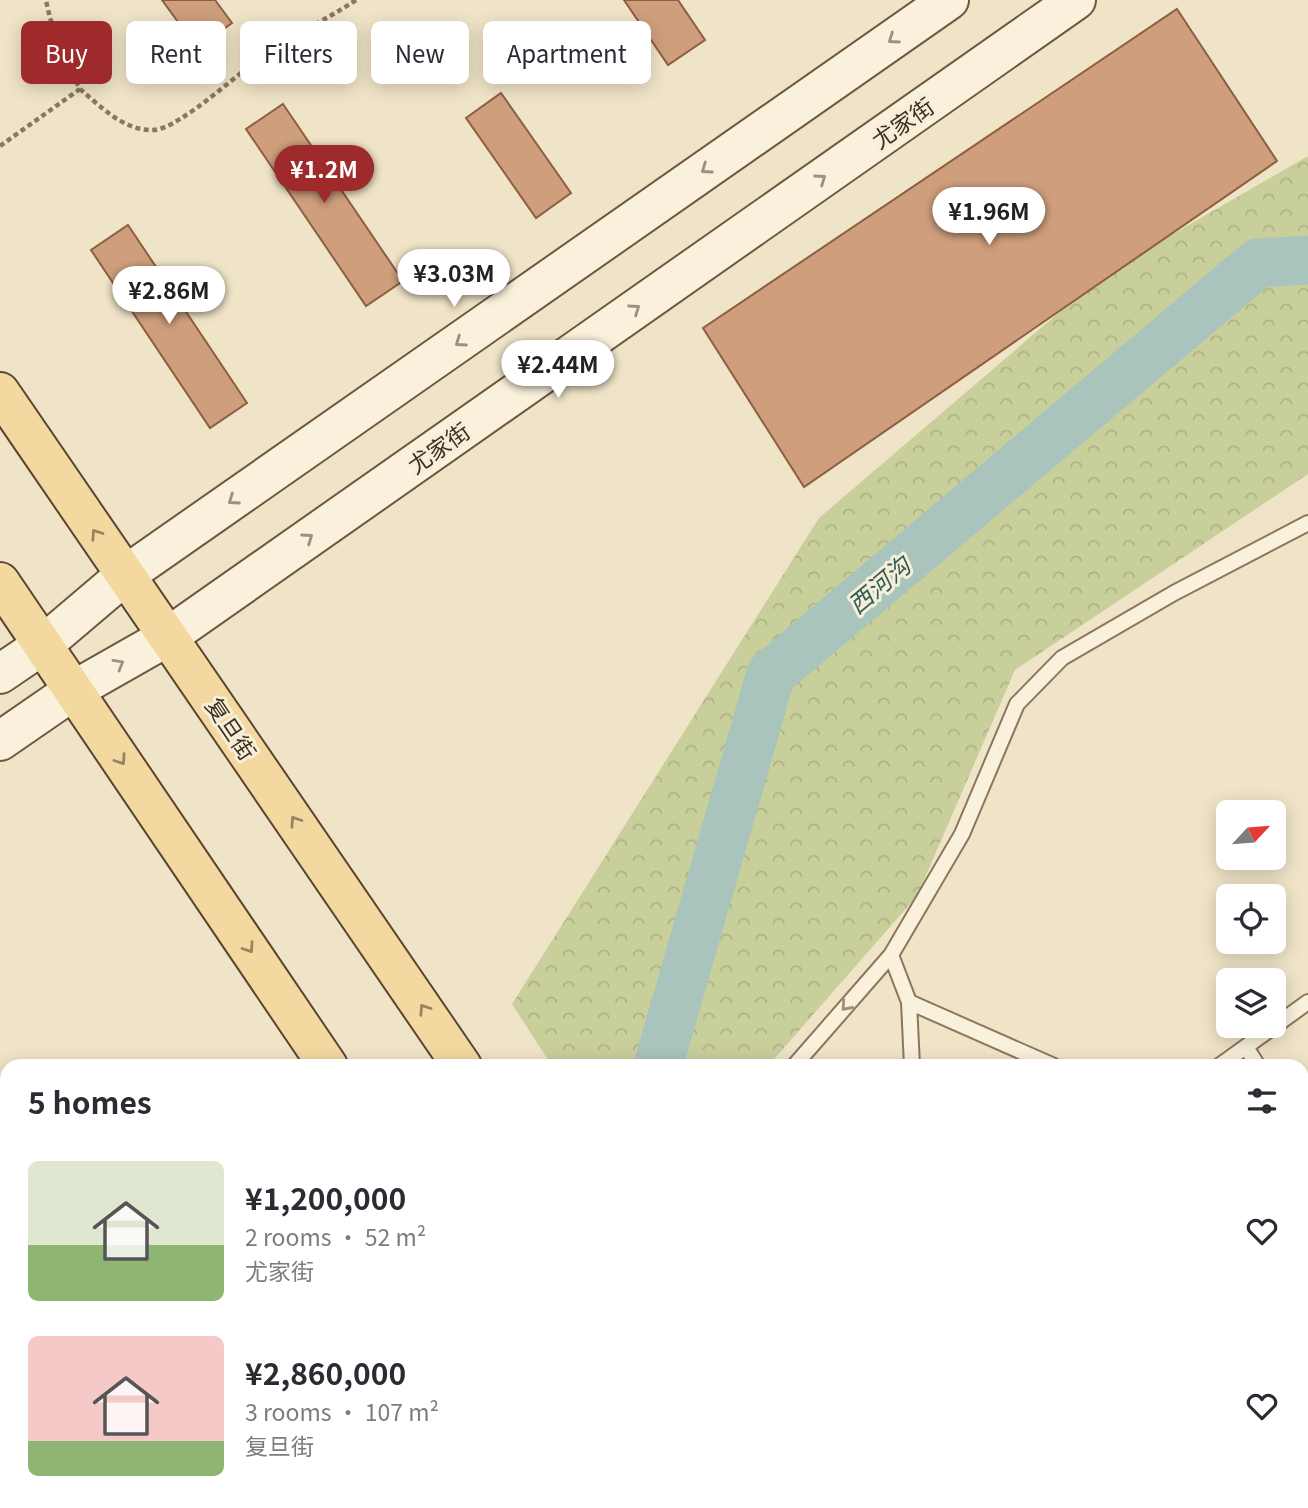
<!DOCTYPE html>
<meta charset="utf-8">
<style>
:root{--surface:#fff;--page:#f7f7f7;--text:#2b2b33;--muted:#7c7c81;--accent:#9e2a2b}
body{margin:0;font-family:Georgia,"Noto Sans SC",serif;background:var(--page);color:var(--text);height:100vh;display:flex;flex-direction:column;font-size:26px;white-space:nowrap}
*{box-sizing:border-box;margin:0}
p{font-size:23px;color:var(--muted)}
.icon{flex:none;width:38px;height:38px;fill:none;stroke:currentColor;stroke-width:2;stroke-linecap:round;stroke-linejoin:round}
.map{position:relative;flex:1;overflow:hidden}
.drawer{position:absolute;left:0px;top:1059px;width:1309px;height:450px;display:flex;flex-direction:column;background:var(--surface);border-radius:21px 21px 0 0;box-shadow:0 4px 18px #0003}
.drawer>*{flex:none}
.hud{position:absolute;left:21px;top:21px;width:700px;height:63px;display:flex;gap:14px}
.needle{width:46px;rotate:64deg}
.controls{position:absolute;left:1216px;top:800px;display:grid;gap:14px}
.controls a{display:grid;place-items:center;width:70px;height:70px;border-radius:10px;background:var(--surface);box-shadow:0 4px 18px #0003;font-size:35px}
.price{position:absolute;translate:-50% -60px;padding:0 16px;border-radius:24px;background:#fff;color:#222;font-size:23px;line-height:46px;filter:drop-shadow(0 2px 4px #0008)}
.price::after{content:'';position:absolute;left:50%;top:42px;width:21px;height:16px;margin-left:-10px;background:inherit;clip-path:polygon(0 0,100% 0,50% 100%)}
.price.current{background:var(--accent);color:#fff}
ul{padding:0;list-style:none}
li{display:flex;align-items:center;gap:21px;height:175px;padding:0 28px}
li span{display:grid;place-items:center;flex:none;width:196px;height:140px;border-radius:10px;color:#555}
li>.icon{margin-inline-start:auto}
span .icon{width:84px;height:84px;fill:#fffc;stroke-width:1}
li b{font-size:30px}
h2{display:flex;justify-content:space-between;align-items:center;height:84px;padding:0 28px;font-size:30px}
.chip{padding:0 24px;border-radius:10px;background:var(--surface);box-shadow:0 4px 18px #0003;font-size:24px;line-height:63px}
.chip.current{background:var(--accent);color:#fff}
.map>svg:first-child{display:block}
.park{fill:url(#park-crowns)}
.lines{fill:none;stroke-linecap:round;stroke-linejoin:round}
.river{stroke:#a9c4bc;stroke-width:49}
.building{fill:#cf9f7d;stroke:#8d5f41;stroke-width:2}
.service-casing{stroke:#8d765c;stroke-width:18}
.tertiary-casing{stroke:#8d765c;stroke-width:38}
.secondary-casing{stroke:#6f573f;stroke-width:42}
.primary-casing{stroke:#5b4430;stroke-width:42}
.path{stroke:#8d765c;stroke-width:4.5;stroke-dasharray:5 3.5;stroke-linecap:butt}
.service{stroke:#faf1dc;stroke-width:14}
.tertiary{stroke:#faf1dc;stroke-width:35}
.secondary{stroke:#faf1dc;stroke-width:38}
.primary{stroke:#f3d9a0;stroke-width:38}
.oneway{stroke:#9c907e}
.oneway2{stroke:#988460}
.labels{text-anchor:middle;dominant-baseline:central;stroke-width:6;stroke-linejoin:round;paint-order:stroke}
.street-label{font-size:23px;fill:#3d2e20;stroke:#f7eed8}
.water-label{font-size:24px;font-style:italic;fill:#2f5d5a;stroke:#f7eed8}
</style>
<div class="map">
<svg width="1308" height="1508" viewBox="0 0 1308 1508">
<defs>
<pattern id="park-crowns" width="20" height="18" patternUnits="userSpaceOnUse" patternTransform="scale(1.75)"><rect width="20" height="18" fill="#c9cf9b"/><path d="M2 6a3 3 0 1 1 6 0M12 15a3 3 0 1 1 6 0" fill="none" stroke="#aeb285"/></pattern>
</defs>
<rect width="100%" height="100%" fill="#f0e4c8"/>
<path class="park" d="M1308,156V474L1015,670L917,896L768,1066H552L512,1004L819,518L1104,274Z
M86,1502H410L408,1508H80Z"/>
<g class="lines">
<path class="river" d="M658,1066L771,674L1258,263L1308,260
M465,1508L467,1502"/>
</g>
<path class="building" d="M162,0H215L232,23L197,48Z
M624,0H678L705,40L668,65Z
M1177,9L1277,161L804,487L703,328Z
M501,93L571,193L536,218L466,118Z
M283,104L403,281L366,306L246,129Z
M128,225L247,403L210,428L91,250Z"/>
<g class="lines">
<g class="service-casing">
<path id="service" d="M909,1002L1054,1066
M1246,1047L1258,1066
M794,1066L891,955
M912,1066L909,1002L891,955L962,834L1017,704L1062,658L1174,593L1308,523
M1219,1066L1308,1002
M1302,1131L1308,1140
M1141,1502L1147,1508"/>
</g>
<g class="tertiary-casing">
<path id="tertiary" d="M24,1508L30,1502"/>
</g>
<g class="secondary-casing">
<path id="secondary" d="M0,674L44,644L124,576L949,0
M0,741L74,690L169,636L1076,0"/>
</g>
<g class="primary-casing">
<path id="primary" d="M0,392L462,1066
M0,582L328,1066
M631,1502L636,1508
M769,1502L773,1508"/>
</g>
<path class="path" d="M80,89C100,106 124,131 153,130C181,129 245,66 273,49C300,32 329,18 356,0
M0,146L80,89C65,60 52,32 46,0
M203,1502L206,1508
M178,1508L181,1502
M355,1508L358,1502"/>
<use href="#service" class="service"/>
<use href="#tertiary" class="tertiary"/>
<use href="#secondary" class="secondary"/>
<use href="#primary" class="primary"/>
</g>
<defs><path id="oneway-chevron" d="M-2-3.5L2.5 0L-2 3.5" fill="none" stroke-width="1.6" stroke-linecap="round" stroke-linejoin="round" transform="scale(1.75)"/></defs>
<g class="oneway">
<use href="#oneway-chevron" transform="translate(893 39) rotate(145)"/>
<use href="#oneway-chevron" transform="translate(706 169) rotate(145)"/>
<use href="#oneway-chevron" transform="translate(821 179) rotate(-35)"/>
<use href="#oneway-chevron" transform="translate(635 309) rotate(-35)"/>
<use href="#oneway-chevron" transform="translate(460 342) rotate(145)"/>
<use href="#oneway-chevron" transform="translate(233 500) rotate(145)"/>
<use href="#oneway-chevron" transform="translate(308 538) rotate(-35)"/>
<use href="#oneway-chevron" transform="translate(119 664) rotate(-30)"/>
<use href="#oneway-chevron" transform="translate(846 1006) rotate(132)"/>
</g>
<g class="oneway2">
<use href="#oneway-chevron" transform="translate(96 534) rotate(-124)"/>
<use href="#oneway-chevron" transform="translate(121 760) rotate(56)"/>
<use href="#oneway-chevron" transform="translate(295 821) rotate(-124)"/>
<use href="#oneway-chevron" transform="translate(249 948) rotate(56)"/>
<use href="#oneway-chevron" transform="translate(424 1009) rotate(-124)"/>
</g>
<g class="labels">
<g class="street-label">
<text transform="translate(902 122) rotate(-35)">尤家街</text>
<text transform="translate(438 447) rotate(-35)">尤家街</text>
<text transform="translate(232 728) rotate(56)">复旦街</text>
</g>
<g class="water-label">
<text transform="translate(878 584) rotate(-40)">西河沟</text>
</g>
</g>
</svg>
<div class="controls">
<a><svg class="needle" viewBox="-14 -14 28 28"><path d="M0-13l5 13h-10z" fill="#e53935"/><path d="M0 13l5-13h-10z" fill="#7c7c81"/></svg></a>
<a><svg class="icon" aria-label="locate" viewBox="0 0 24 24"><circle cx="12" cy="12" r="6"/><path d="M12 2v4M12 18v4M2 12h4M18 12h4"/></svg></a>
<a><svg class="icon" aria-label="layers" viewBox="0 0 24 24"><path d="M12 4l9 5-9 5-9-5zM3 14l9 5 9-5"/></svg></a>
</div>
<b class="price current" style="left:324px;top:205px">¥1.2M</b>
<b class="price" style="left:989px;top:247px">¥1.96M</b>
<b class="price" style="left:454px;top:309px">¥3.03M</b>
<b class="price" style="left:169px;top:326px">¥2.86M</b>
<b class="price" style="left:558px;top:400px">¥2.44M</b>
<div class="hud">
<a class="chip current">Buy</a>
<a class="chip">Rent</a>
<a class="chip">Filters</a>
<a class="chip">New</a>
<a class="chip">Apartment</a>
</div>
<section class="drawer">
<h2>5 homes<svg class="icon" aria-label="filters" viewBox="0 0 24 24"><path d="M4 7h16M4 17h16"/><circle cx="9" cy="7" r="2"/><circle cx="15" cy="17" r="2"/></svg></h2>
<ul>
<li><span style="background:linear-gradient(#dfe7d0 60%,#8fb573 0)"><svg class="icon" aria-label="home" viewBox="0 0 24 24"><path d="M3 11l9-7 9 7M6 9v11h12V9"/></svg></span><div><b>¥1,200,000</b><p>2 rooms · 52 m²</p><p>尤家街</p></div><svg class="icon" aria-label="heart" viewBox="0 0 24 24"><path d="M12 20l-8-8c-3-5 5-10 8-4 3-6 11-1 8 4z"/></svg></li>
<li><span style="background:linear-gradient(#f6c9c9 75%,#8fb573 0)"><svg class="icon" aria-label="home" viewBox="0 0 24 24"><path d="M3 11l9-7 9 7M6 9v11h12V9"/></svg></span><div><b>¥2,860,000</b><p>3 rooms · 107 m²</p><p>复旦街</p></div><svg class="icon" aria-label="heart" viewBox="0 0 24 24"><path d="M12 20l-8-8c-3-5 5-10 8-4 3-6 11-1 8 4z"/></svg></li>
</ul>
</section>
</div>
